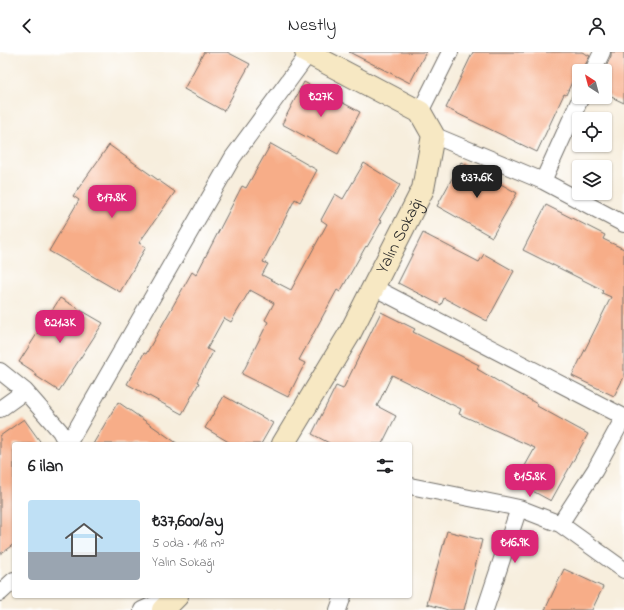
<!DOCTYPE html>
<html lang="tr">
<meta charset="utf-8">
<style>
:root{--surface:#fff;--page:#f6f6f6;--text:#202124;--muted:#757577;--accent:#db2777}
body{margin:0;font-family:"Indie Flower",sans-serif;background:var(--page);color:var(--text);height:100vh;display:flex;flex-direction:column;font-size:15px;white-space:nowrap}
*{box-sizing:border-box;margin:0}
p{font-size:13px;color:var(--muted)}
.icon{flex:none;width:22px;height:22px;fill:none;stroke:currentColor;stroke-width:2;stroke-linecap:round;stroke-linejoin:round}
.map{position:relative;flex:1;overflow:hidden}
.details{position:absolute;left:12px;top:390px;width:400px;height:156px;display:flex;flex-direction:column;background:var(--surface);border-radius:4px;box-shadow:0 1px 3px #0004}
.details>*{flex:none}
.needle{width:26px;rotate:324deg}
.controls{position:absolute;left:572px;top:12px;display:grid;gap:8px}
.controls a{display:grid;place-items:center;width:40px;height:40px;border-radius:4px;background:var(--surface);box-shadow:0 1px 3px #0004;font-size:20px}
.price{position:absolute;translate:-50% -34px;padding:0 9px;border-radius:8px;background:var(--accent);color:#fff;font-size:13px;line-height:26px;filter:drop-shadow(0 1px 2px #0008)}
.price::after{content:'';position:absolute;left:50%;top:24px;width:12px;height:9px;margin-left:-6px;background:inherit;clip-path:polygon(0 0,100% 0,50% 100%)}
.price.active{background:#222;color:#fff}
ul{padding:0;list-style:none}
li{display:flex;align-items:center;gap:12px;height:100px;padding:0 16px}
li span{display:grid;place-items:center;flex:none;width:112px;height:80px;border-radius:4px;color:#555}
li>.icon{margin-inline-start:auto}
span .icon{width:48px;height:48px;fill:#fffc;stroke-width:1}
li b{font-size:17px}
h2{display:flex;justify-content:space-between;align-items:center;height:48px;padding:0 16px;font-size:17px}
header{display:flex;justify-content:space-between;align-items:center;height:52px;padding:0 16px;background:var(--surface);font-size:18px;font-weight:600}
.map>svg:first-child{display:block}
.building{fill:#f7ad88}
.lines{fill:none;stroke-linecap:round;stroke-linejoin:round}
.street-casing{stroke:#726f69;stroke-width:18}
.secondary-casing{stroke:#726f69;stroke-width:24}
.street{stroke:#fff;stroke-width:16}
.secondary{stroke:#f7e8c3;stroke-width:22}
.labels{text-anchor:middle;dominant-baseline:central;stroke-width:3.5;stroke-linejoin:round;paint-order:stroke}
.street-label{font-size:17px;fill:#2b2b2b;stroke:#fff}
</style>
<header><svg class="icon" aria-label="back" viewBox="0 0 24 24"><path d="M15 5l-7 7 7 7"/></svg>Nestly<svg class="icon" aria-label="person" viewBox="0 0 24 24"><circle cx="12" cy="8" r="4"/><path d="M4 21q1-7 8-7t8 7"/></svg></header>
<div class="map">
<svg width="624" height="558" viewBox="0 0 624 558">
<rect width="100%" height="100%" fill="#fff"/>
<filter id="ink" filterUnits="userSpaceOnUse"><feTurbulence type="fractalNoise" baseFrequency=".025" numOctaves="2"/><feDisplacementMap in="SourceGraphic" scale="8" xChannelSelector="R" yChannelSelector="G"/><feConvolveMatrix kernelMatrix="1 2 1 2 8 2 1 2 1" color-interpolation-filters="sRGB"/></filter>
<filter id="wash" filterUnits="userSpaceOnUse"><feTurbulence type="fractalNoise" baseFrequency=".012" numOctaves="4" result="noise"/><feDisplacementMap in="SourceGraphic" scale="16" xChannelSelector="R" yChannelSelector="G"/><feGaussianBlur stdDeviation="0.9" result="paint"/><feColorMatrix in="noise" values="0 0 0 0 0 0 0 0 0 0 0 0 0 0 0 0 0 1.4 0 .05"/><feComposite in="paint" operator="in"/></filter>
<g filter="url(#wash)">
<rect width="100%" height="100%" fill="#f7eedd"/>
<g id="blocks">
<path class="building" d="M204,0H227L250,12L224,59L184,37Z
M349,0H426L410,31Z
M473,0H582L590,4L584,15V19H577L566,43L564,42L537,100L446,56Z
M611,0H624V51L605,42V19H604L611,4Z
M304,30L360,60L338,102L282,72Z
M271,92L317,118L300,150L295,147L263,210L268,212L262,223L291,238L327,172L321,168L335,142L343,147L364,111L400,133L379,168L382,169L367,195L366,194L340,240L337,238L299,308L305,311L288,345L242,322L268,270L265,268L274,251L250,238L231,270L224,266L207,297L213,300L197,330L199,331L182,362L127,332L144,301L146,302L192,220L196,223L242,134L246,136Z
M109,93L175,140L139,191L146,195L120,240L49,199L79,148L73,144Z
M461,110L517,141L492,185L437,154Z
M546,153L605,183L603,187L624,197V325L614,344L572,324L611,245L602,241L603,238L523,198Z
M423,181L479,210L484,202L514,219L487,269L444,246L441,253L398,231Z
M60,246L103,271L59,339L36,324L33,319L19,310Z
M381,260L415,277L413,280L479,313L477,317L537,352V354L588,382L551,449L516,430L535,396L459,362L461,357L392,323L377,354L396,364L382,392H331L312,382L336,334L343,337Z
M224,344L273,371L261,392H232L205,376Z
M118,350L178,392H93Z
M24,367L42,392H14V492L0,502V384Z
M447,479L482,488L464,558H448L427,552Z
M564,517L603,535L592,558H545Z"/>
</g>
</g>
<g filter="url(#ink)">
<use href="#blocks" fill-opacity="0" stroke="#726f69" stroke-width="1"/>
<g class="lines">
<g class="street-casing">
<path id="street" d="M593,19L602,0
M420,60L450,0
M433,83L543,129L624,172
M543,129L581,45
M373,235L624,365
M0,319L25,339L60,379L67,392
M0,357L25,339
M68,392L233,105L309,1
M410,434L519,456L560,472L624,518
M560,472L595,418L624,365
M0,541L14,528
M142,558L173,544
M338,558L343,544
M485,558L519,456"/>
</g>
<g class="secondary-casing">
<g id="secondary">
<path id="s1" d="M283,392L350,281L423,137L433,83L420,60L306,0"/>
<path d="M163,558L177,544"/>
</g>
</g>
<use href="#street" class="street"/>
<use href="#secondary" class="secondary"/>
</g>
</g>
<g class="labels">
<g class="street-label">
<text stroke="none"><textPath href="#s1" startOffset="239">Yalın Sokağı</textPath></text>
</g>
</g>
</svg>
<div class="controls">
<a><svg class="needle" viewBox="-14 -14 28 28"><path d="M0-13l5 13h-10z" fill="#e53935"/><path d="M0 13l5-13h-10z" fill="#757577"/></svg></a>
<a><svg class="icon" aria-label="locate" viewBox="0 0 24 24"><circle cx="12" cy="12" r="6"/><path d="M12 2v4M12 18v4M2 12h4M18 12h4"/></svg></a>
<a><svg class="icon" aria-label="layers" viewBox="0 0 24 24"><path d="M12 4l9 5-9 5-9-5zM3 14l9 5 9-5"/></svg></a>
</div>
<b class="price" style="left:321px;top:66px">₺27K</b>
<b class="price active" style="left:477px;top:147px">₺37.6K</b>
<b class="price" style="left:112px;top:167px">₺17.8K</b>
<b class="price" style="left:60px;top:292px">₺21.3K</b>
<b class="price" style="left:530px;top:446px">₺15.8K</b>
<b class="price" style="left:515px;top:512px">₺16.9K</b>
<section class="details">
<h2>6 ilan<svg class="icon" aria-label="filters" viewBox="0 0 24 24"><path d="M4 7h16M4 17h16"/><circle cx="9" cy="7" r="2"/><circle cx="15" cy="17" r="2"/></svg></h2>
<ul>
<li><span style="background:linear-gradient(#bfe0f5 65%,#9aa5b1 0)"><svg class="icon" aria-label="home" viewBox="0 0 24 24"><path d="M3 11l9-7 9 7M6 9v11h12V9"/></svg></span><div><b>₺37,600/ay</b><p>5 oda · 148 m²</p><p>Yalın Sokağı</p></div></li>
</ul>
</section>
</div>
